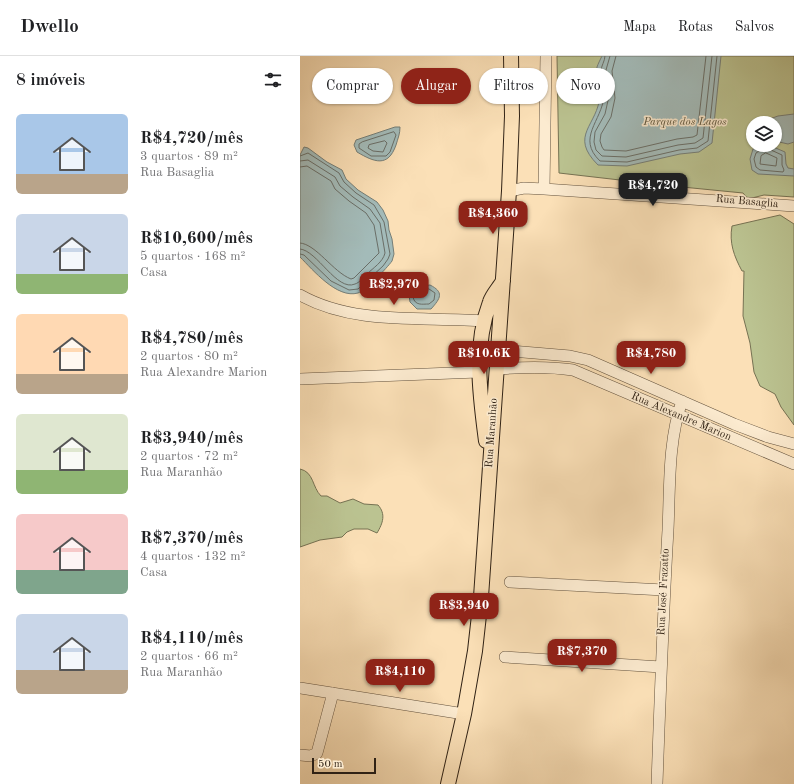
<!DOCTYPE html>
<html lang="pt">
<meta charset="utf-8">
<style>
:root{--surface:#fff;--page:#f6f6f6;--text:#202124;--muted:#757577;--line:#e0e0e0;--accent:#8f2418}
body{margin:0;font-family:"Old Standard TT",serif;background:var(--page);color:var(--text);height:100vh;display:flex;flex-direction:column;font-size:15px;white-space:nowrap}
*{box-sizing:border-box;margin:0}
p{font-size:13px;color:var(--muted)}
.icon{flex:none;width:22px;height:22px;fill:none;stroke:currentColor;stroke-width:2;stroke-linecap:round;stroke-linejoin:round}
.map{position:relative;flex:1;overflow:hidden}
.details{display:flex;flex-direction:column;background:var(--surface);width:300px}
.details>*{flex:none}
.hud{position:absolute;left:12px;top:12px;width:380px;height:36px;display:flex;gap:8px}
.controls{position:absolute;left:446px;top:60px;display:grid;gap:8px}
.controls a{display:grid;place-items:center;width:36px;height:36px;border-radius:50%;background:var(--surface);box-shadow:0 1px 3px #0004;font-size:20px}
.scale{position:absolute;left:12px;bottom:10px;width:64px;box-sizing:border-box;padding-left:4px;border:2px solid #302215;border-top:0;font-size:11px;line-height:14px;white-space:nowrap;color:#302215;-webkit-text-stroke:3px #fcebd0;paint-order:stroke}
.price{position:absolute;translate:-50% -34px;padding:0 9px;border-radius:8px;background:var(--accent);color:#fff;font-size:13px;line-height:26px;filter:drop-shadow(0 1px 2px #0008)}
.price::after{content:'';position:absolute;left:50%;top:24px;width:12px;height:9px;margin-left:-6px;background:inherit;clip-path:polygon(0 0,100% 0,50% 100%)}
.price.active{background:#222;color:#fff}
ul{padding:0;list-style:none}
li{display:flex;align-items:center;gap:12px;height:100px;padding:0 16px}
li span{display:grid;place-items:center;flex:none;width:112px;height:80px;border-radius:6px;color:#555}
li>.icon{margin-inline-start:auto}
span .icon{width:48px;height:48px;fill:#fffc;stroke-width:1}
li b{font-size:17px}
h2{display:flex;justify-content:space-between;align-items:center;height:48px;padding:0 16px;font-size:17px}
.chip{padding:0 14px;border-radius:18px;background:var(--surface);box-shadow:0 1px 3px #0004;font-size:14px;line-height:36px}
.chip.active{background:var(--accent);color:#fff}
header{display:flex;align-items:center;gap:24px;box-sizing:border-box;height:56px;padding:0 20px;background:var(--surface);border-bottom:1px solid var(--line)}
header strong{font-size:19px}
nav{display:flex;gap:22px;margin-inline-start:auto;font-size:14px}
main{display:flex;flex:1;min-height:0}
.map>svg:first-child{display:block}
.green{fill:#bbc391;stroke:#767253;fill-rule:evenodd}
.water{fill:#a3bbb9;stroke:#757e77}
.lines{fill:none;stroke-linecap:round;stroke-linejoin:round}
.shore{stroke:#6a6e67;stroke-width:1}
.minor-casing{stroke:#63523e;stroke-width:12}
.major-casing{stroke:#302215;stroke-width:16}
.minor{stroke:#fcebd0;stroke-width:11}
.major{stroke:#fbe0b7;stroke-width:14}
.labels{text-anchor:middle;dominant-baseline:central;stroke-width:3;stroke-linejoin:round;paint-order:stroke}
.park-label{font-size:11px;font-style:italic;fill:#5a523a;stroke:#fcebd0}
.street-label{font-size:11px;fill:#302215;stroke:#fcebd0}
</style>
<header>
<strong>Dwello</strong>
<nav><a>Mapa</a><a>Rotas</a><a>Salvos</a></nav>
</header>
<main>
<section class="details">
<h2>8 imóveis<svg class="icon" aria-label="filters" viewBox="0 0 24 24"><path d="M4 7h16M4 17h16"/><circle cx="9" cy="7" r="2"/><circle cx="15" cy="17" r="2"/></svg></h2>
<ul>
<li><span style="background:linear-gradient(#a9c7e8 75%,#b9a48a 0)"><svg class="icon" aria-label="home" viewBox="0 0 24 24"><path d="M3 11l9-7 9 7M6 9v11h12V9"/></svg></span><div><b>R$4,720/mês</b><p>3 quartos · 89 m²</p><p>Rua Basaglia</p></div></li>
<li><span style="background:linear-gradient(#c9d6e8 75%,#8fb573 0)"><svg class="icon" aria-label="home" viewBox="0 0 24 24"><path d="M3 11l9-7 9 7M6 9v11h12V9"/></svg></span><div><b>R$10,600/mês</b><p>5 quartos · 168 m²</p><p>Casa</p></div></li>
<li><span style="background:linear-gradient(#ffd9b3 75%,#b9a48a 0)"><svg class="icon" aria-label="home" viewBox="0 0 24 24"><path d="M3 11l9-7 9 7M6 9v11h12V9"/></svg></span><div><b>R$4,780/mês</b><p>2 quartos · 80 m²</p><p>Rua Alexandre Marion</p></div></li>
<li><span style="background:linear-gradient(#dfe7d0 70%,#8fb573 0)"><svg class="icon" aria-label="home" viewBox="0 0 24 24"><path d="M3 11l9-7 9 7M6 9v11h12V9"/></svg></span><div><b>R$3,940/mês</b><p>2 quartos · 72 m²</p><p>Rua Maranhão</p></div></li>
<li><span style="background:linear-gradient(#f6c9c9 70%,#7fa58c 0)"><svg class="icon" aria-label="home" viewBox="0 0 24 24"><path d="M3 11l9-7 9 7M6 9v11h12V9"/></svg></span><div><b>R$7,370/mês</b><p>4 quartos · 132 m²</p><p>Casa</p></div></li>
<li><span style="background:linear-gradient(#c9d6e8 70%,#b9a48a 0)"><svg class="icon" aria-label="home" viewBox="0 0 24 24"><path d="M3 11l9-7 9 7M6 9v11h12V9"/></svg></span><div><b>R$4,110/mês</b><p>2 quartos · 66 m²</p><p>Rua Maranhão</p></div></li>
</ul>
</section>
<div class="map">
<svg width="494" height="728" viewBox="0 0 494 728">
<rect width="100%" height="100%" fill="#fbe0b7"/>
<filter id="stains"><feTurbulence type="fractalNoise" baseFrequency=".005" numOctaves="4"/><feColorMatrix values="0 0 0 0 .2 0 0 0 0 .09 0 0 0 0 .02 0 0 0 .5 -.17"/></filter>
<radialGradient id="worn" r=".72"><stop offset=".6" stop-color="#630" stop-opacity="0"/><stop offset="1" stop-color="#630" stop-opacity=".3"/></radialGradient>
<path class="green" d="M257,0H494V141L464,139L448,143L443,137L372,130L259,117ZM453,67H475V89H453Z
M480,159L494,168V369L481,351L475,338L460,330L454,316L450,287L443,260L444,215H442C434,200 429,187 432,170Z
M0,413C14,416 12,431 21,440H27L40,447L53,443L64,448L78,449C86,458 83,467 77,477L68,473H54L47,476L42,481L20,484L0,491Z"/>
<path class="water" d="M302,0H421L412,87L399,96L380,98L327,110L298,109C268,79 298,70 300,39C301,30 295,20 297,11C298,8 300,4 302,0Z
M494,58V86L488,88L475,85V67H463L464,65L478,60Z
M95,71H100C100,78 98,82 96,89C88,112 74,106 57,96L54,89L56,84Z
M461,90H471L485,96L486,108L488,112L494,113V120L458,118L452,114L450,103L453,93Z
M4,91L8,92L27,106L42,114L46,123L58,134L77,146L83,154L88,165L89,174L92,183L94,198L92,205C87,212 65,235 58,237C37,243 13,214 0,201V99Z
M130,229C144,236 141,242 131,253H117L110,246L109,239C114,232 121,230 130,229Z"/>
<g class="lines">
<path class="shore" d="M305,0C305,5 301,10 301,15C301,23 305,31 304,40C302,65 276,82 300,105L327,106L379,94L397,92L408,85L417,0
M310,0L306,14L309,40L305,58L295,76L294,86L296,94L302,100L326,101L378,89L395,87L403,82L412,0
M316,0L312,15L315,42L311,61L301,78L300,85L302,91L304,94L326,95L377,83L393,81L397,79L406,0
M94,76L96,79L90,96L86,100H71L59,92V88L62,86Z
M85,85L87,87L83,96L73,95L68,92L69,89Z
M463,89L462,93L456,97L454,103L456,111L460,114L483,116L484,114L482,109V99L471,94L469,89
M466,97L477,102L476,110L460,108L461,100Z
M0,100L8,97L39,117L44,126L56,137L74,149L84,166L90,198L88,203L83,210L58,233L49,234L31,225L4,199L0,198
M0,105L8,104L35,121L40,130L53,141L70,153L80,167L85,197C83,206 73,212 67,218C64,221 59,227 55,228C37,236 17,194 0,193
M0,111L7,110L31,125L35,133L49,145L66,157L74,169L79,197L54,222L51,223C33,216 16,188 0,187
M129,233L135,237L134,244L129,248C122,248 115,250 113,241L115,238Z"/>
<g class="minor-casing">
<path id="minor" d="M244,133L246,0
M209,135L224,132L244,133L494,150
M0,239C55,270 124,260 185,265
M199,294L270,300L288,304L434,368L468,381L494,388
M197,313C223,311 247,310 273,314L494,408
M0,323L178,316
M210,526L364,534
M205,601L361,611
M0,632L164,658
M0,699L11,700L17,697L33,637
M357,728C360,643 363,558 368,474C370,431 368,385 382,345"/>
</g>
<g class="major-casing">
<path id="major" d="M186,385C180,339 173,291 190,246C192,239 199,232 203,225
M148,728L164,658L175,595L181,541L209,135L212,60L211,0"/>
</g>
<use href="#minor" class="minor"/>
<use href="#major" class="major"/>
</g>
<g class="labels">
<g class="park-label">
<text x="385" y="66">Parque dos Lagos</text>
</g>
<g class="street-label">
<text transform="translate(447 146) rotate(5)">Rua Basaglia</text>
<text transform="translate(381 361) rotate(23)">Rua Alexandre Marion</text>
<text transform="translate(192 377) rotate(-86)">Rua Maranhão</text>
<text transform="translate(364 536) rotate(-87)">Rua José Frazatto</text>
</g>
</g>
<rect width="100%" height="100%" filter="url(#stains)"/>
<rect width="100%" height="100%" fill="url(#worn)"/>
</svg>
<div class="controls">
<a><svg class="icon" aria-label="layers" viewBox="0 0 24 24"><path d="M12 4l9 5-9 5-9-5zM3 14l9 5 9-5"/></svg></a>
</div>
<div class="scale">50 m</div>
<b class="price active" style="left:353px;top:151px">R$4,720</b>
<b class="price" style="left:193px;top:179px">R$4,360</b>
<b class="price" style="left:94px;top:250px">R$2,970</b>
<b class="price" style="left:184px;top:319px">R$10.6K</b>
<b class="price" style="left:351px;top:319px">R$4,780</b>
<b class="price" style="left:164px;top:571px">R$3,940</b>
<b class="price" style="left:282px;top:617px">R$7,370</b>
<b class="price" style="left:100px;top:637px">R$4,110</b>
<div class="hud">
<a class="chip">Comprar</a>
<a class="chip active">Alugar</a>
<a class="chip">Filtros</a>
<a class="chip">Novo</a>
</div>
</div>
</main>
